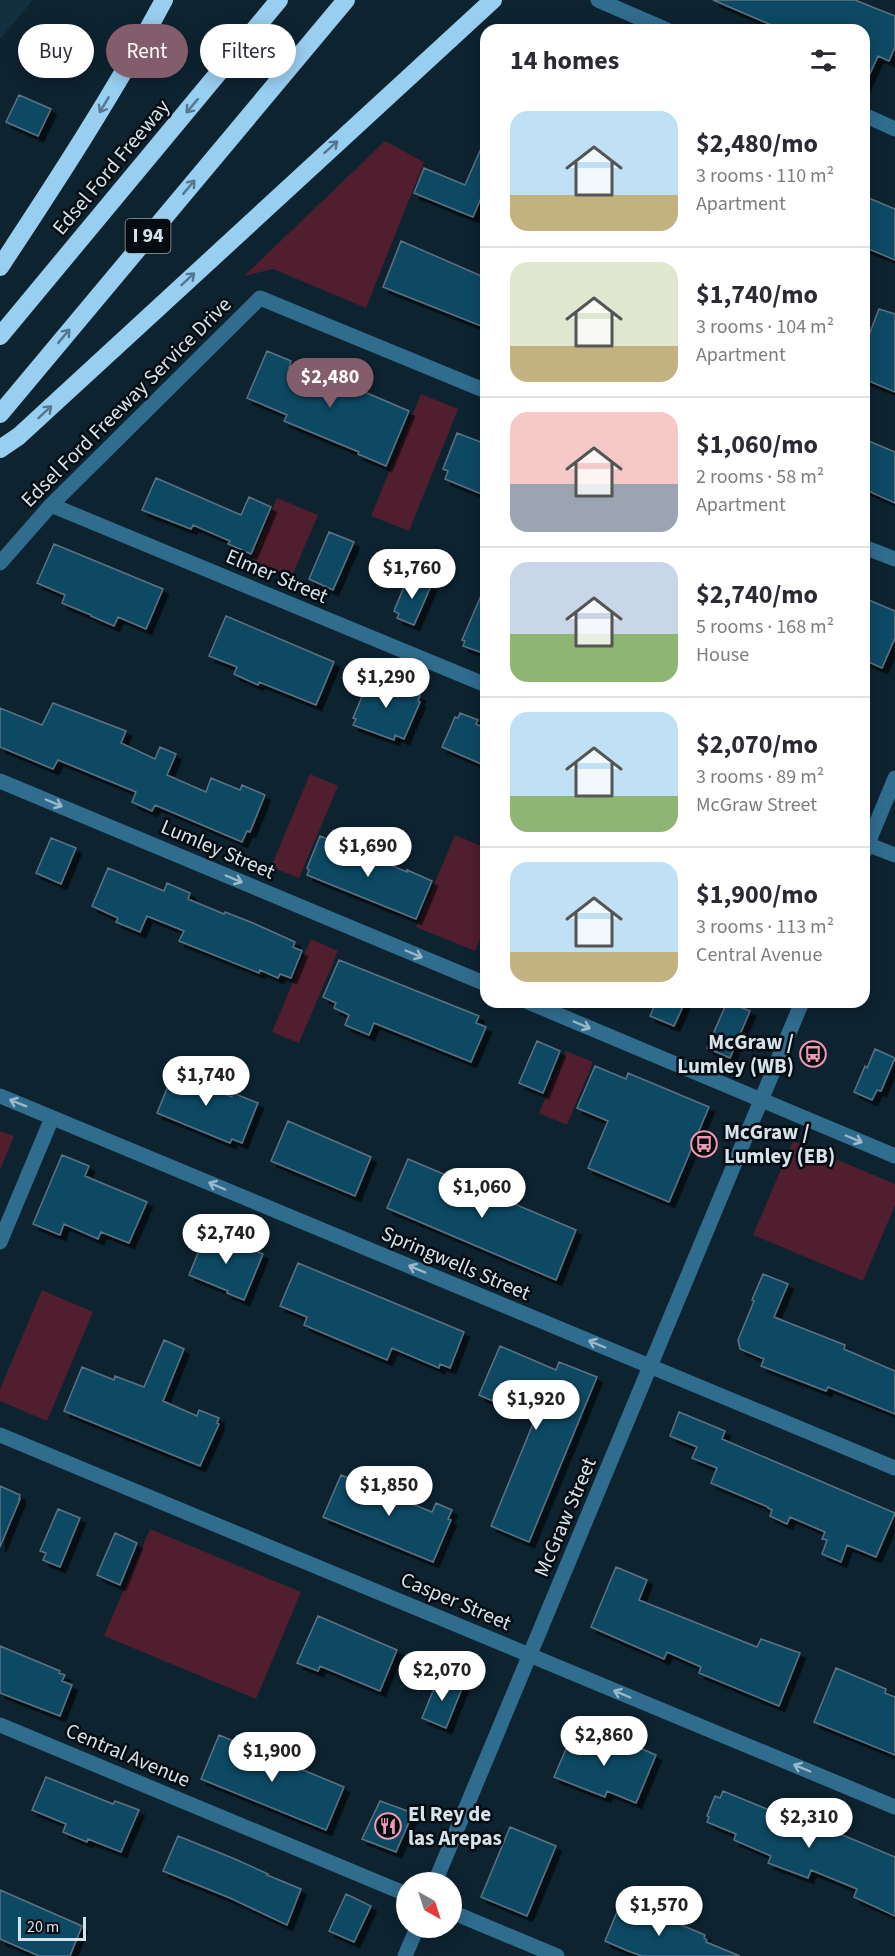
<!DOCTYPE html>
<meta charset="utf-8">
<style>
:root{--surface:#fff;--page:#f7f7f7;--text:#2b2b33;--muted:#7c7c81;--line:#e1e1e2;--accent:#845d6d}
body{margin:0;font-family:"Source Sans 3",sans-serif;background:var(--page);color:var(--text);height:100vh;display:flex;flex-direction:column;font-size:22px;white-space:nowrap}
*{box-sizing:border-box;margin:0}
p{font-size:20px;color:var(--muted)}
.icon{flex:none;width:33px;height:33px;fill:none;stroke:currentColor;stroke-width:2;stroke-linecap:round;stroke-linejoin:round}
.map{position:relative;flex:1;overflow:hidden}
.sheet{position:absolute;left:480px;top:24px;width:390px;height:984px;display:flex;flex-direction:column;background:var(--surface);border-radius:18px;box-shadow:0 3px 15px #0003}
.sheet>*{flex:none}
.banner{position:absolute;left:18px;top:24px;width:372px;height:54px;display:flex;gap:12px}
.needle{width:39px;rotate:141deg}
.fabs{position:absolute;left:396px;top:1872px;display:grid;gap:12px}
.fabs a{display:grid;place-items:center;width:66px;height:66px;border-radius:50%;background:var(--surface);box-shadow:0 3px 15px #0003;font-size:30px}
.scale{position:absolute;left:18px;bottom:15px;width:68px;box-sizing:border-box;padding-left:6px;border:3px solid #d5e3eb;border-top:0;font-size:16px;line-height:21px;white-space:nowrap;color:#d5e3eb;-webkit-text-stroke:4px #040b11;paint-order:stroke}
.price{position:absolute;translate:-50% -51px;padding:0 14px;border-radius:21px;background:#fff;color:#222;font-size:20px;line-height:39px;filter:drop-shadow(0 2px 3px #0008)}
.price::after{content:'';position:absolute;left:50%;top:36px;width:18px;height:14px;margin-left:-9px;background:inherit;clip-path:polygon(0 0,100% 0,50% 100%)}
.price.current{background:var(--accent);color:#fff}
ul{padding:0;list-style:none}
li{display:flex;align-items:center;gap:18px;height:150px;padding:0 30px}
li+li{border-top:2px solid var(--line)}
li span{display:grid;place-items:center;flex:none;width:168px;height:120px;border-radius:18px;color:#555}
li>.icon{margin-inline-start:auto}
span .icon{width:72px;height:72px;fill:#fffc;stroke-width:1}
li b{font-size:26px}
h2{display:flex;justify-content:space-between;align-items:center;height:72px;padding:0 30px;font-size:26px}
.pill{padding:0 21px;border-radius:27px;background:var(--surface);box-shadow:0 3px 15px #0003;font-size:21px;line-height:54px}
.pill.current{background:var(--accent);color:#fff}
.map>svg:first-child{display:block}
.built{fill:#123040}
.green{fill:#501e2f}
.building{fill:#114864;stroke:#5b7282;stroke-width:1.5;filter:url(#shadow)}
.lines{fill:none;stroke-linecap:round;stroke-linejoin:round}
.minor{stroke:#306c8e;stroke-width:15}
.tertiary{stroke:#306c8e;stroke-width:15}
.motorway{stroke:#98cef0;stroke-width:18}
.oneway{stroke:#55768c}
.oneway2{stroke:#9bb9ca}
.labels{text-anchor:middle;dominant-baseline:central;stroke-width:5;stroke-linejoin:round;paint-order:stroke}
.shield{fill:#040b11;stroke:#96a2aa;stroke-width:1.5}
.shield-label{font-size:20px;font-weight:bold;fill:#d5e3eb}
.street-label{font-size:21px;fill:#d5e3eb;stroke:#040b11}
.poi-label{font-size:21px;font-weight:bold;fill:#d5e3eb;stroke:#040b11;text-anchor:start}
</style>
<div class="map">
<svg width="895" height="1956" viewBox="0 0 895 1956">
<defs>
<filter id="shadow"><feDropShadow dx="5.5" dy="5.5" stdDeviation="0" flood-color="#0009"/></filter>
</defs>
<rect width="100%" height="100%" fill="#0d2330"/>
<path class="built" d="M0,0H33L0,39Z"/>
<path class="green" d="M385,141L424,162L366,308L273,269L244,276Z
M421,394L458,409L409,531L371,516Z
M277,498L318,515L292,576L252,560Z
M310,774L338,786L299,878L271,867Z
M455,835L486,848V926L475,951L416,927Z
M311,939L338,951L299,1043L272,1032Z
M566,1051L593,1062L567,1125L539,1113Z
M0,1131L14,1136L0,1170Z
M793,1141L895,1184V1205L863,1281L753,1235Z
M42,1290L93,1312L47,1421L0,1401V1389Z
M150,1529L301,1592L256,1699L104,1636Z"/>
<path class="building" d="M713,0H855L895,16V47L889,61L878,56L864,87V30H783Z
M19,95L51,109L38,136L6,122Z
M486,137V186L473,217L414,193L424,168L465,185Z
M864,196L895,209V260L864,247Z
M401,241L486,278V328L383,287Z
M879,309L895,314V392L864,379V348Z
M267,351L291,361L289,368L336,388L339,381L409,411L386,466L358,454L359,452L284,421L287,415L247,398Z
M457,433L486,444V496L445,479L448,471L443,469Z
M864,439L895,452V503L864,489Z
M156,478L241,515L249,497L271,507L251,554L228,544L230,541L193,525L191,529L142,510Z
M329,532L354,542L333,590L309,579Z
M54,544L163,589L146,629L118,617L114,626L91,616V615L62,603L65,595L37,583Z
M408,577L431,586L414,625L397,618L399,614L394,611Z
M486,584V650L482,648L480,652L463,646L465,641L462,640Z
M864,598L895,611V638L882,668L864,660Z
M226,616L334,662L316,705L259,682L258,685L234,674L237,667L209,656Z
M371,675L420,696L418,701L420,702L404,739L395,735L394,740L353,725L356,719L353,718Z
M53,703L126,731L121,743L155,759L160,747L176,754L167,775L206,792L211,778L240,790L242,785L265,795L250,832L247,831L242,842L155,805L152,811L132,802L136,792L58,760L53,769L0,747V708L42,725Z
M460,713L478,720L476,724L486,729V766L442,747L455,717L458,718Z
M320,836L407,872V870L432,881L416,919L307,875L309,870L307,868Z
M51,838L76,848L61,884L36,873Z
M108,868L164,891L167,883L190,893L188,899L224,914L225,912L253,923L295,942L293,947L302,951L291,978L280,974L278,978L260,970L259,973L179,941L184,931L147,916L140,932L116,922L118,918L92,906Z
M339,960L479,1016L476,1023L486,1027L471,1062L374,1023L369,1035L345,1025L349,1015L334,1008L336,1003L323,997Z
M656,1002H685L674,1026L650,1016Z
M727,1002L750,1011L730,1058L707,1048Z
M537,1041L560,1051L543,1093L519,1083Z
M875,1049L895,1058L881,1091L877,1090L872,1100L854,1092L865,1066L867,1068Z
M177,1064L203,1075L199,1084L232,1097L233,1093L258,1103L242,1143L232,1139L230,1143L157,1113Z
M595,1066L626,1079L628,1073L709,1107L669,1202L588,1168L608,1121L577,1108Z
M288,1121L371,1157L355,1196L271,1161Z
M62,1155L89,1166L85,1176L147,1202L129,1243L101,1232L98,1239L64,1224L60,1235L33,1224Z
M408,1159L576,1230L556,1280L387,1208Z
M207,1231L263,1254L244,1300L227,1293L228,1291L189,1275Z
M298,1263L464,1332L450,1368L440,1364L439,1368L392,1348L387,1360L304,1325L307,1317L280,1306Z
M763,1274L788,1284L774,1317L845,1345L844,1349L895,1371V1414L828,1387L826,1391L761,1366L764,1359L740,1349L738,1340L754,1301L752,1300Z
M164,1340L184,1349L163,1401L197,1416L199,1410L219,1418L217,1423L219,1424L200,1466L64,1411L82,1367L114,1380L115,1376L144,1387Z
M500,1346L556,1370L559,1362L597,1377L529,1542L491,1526L537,1414L504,1400L502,1405L479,1395Z
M679,1412L725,1431L722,1439L895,1513L876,1557L847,1545L841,1562L822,1554L827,1540L822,1539L825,1532L790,1517L787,1524L770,1516L772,1510L768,1508V1507L711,1483L717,1468L692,1458L697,1447L670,1436Z
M341,1475L370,1487L374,1478L396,1488L393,1496L432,1512L436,1503L452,1510L448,1519L451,1520L433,1562L323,1517Z
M0,1486L20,1495L19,1499H20L0,1547Z
M58,1509L80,1518L60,1567L43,1560L46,1553L40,1551Z
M115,1533L137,1543L120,1585L97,1575Z
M616,1567L647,1580L639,1600L757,1647L761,1639L800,1653L779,1706L699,1673L701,1667L667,1652L664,1659L591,1627Z
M318,1616L397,1650L380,1691L320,1666L318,1671L297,1663Z
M0,1646L60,1671L59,1673L65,1675L62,1681L72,1685L60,1716L0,1693Z
M836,1668L886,1689L885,1693L895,1697V1755L814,1722Z
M439,1676L463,1686L446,1728L422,1718Z
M575,1728L632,1753L635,1746L656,1755L636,1803L607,1791L605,1797L554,1777Z
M219,1735L344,1787L326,1830L201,1779Z
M46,1777L113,1804L115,1801L139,1810L121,1852L88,1839L87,1842L63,1832L66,1824L32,1810Z
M723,1791L779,1814L781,1809L895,1857V1916L854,1897L857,1889L811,1870L808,1878L768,1863L771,1856L734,1840L736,1834L707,1822L709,1817L707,1816L715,1796L720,1798Z
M380,1801L413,1813L396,1852L362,1839Z
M510,1827L556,1846L527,1916L481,1897Z
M178,1836L235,1859L268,1874L267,1875L301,1889L287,1925L230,1898L163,1871Z
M0,1890L82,1926L70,1956H39L0,1939Z
M346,1894L371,1906L354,1942L329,1931Z
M619,1907L648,1919L651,1912L705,1935L704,1938L707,1940L706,1942L740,1956H642L628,1951L605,1941Z"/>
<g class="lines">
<path class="minor" d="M51,505L486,685
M864,547L895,559
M0,563L51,505L260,298L486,391
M0,781L486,984
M864,843L895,855
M528,1002L895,1156
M0,1096L895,1468
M0,1242L52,1118
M0,1435L895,1807
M0,1725L406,1894
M452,1912L557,1956"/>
<path class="tertiary" d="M598,0L667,30
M864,115L895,129
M864,853L895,778
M435,1882L802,1002
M405,1956L417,1928"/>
<path class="motorway" d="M0,267C58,179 114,93 164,0
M0,336L279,0
M0,414L346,0
M0,449L19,436L493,0"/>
</g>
<defs><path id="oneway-shaft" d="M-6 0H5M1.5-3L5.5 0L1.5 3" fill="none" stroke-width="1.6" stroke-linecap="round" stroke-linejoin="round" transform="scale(1.5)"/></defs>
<g class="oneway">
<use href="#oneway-shaft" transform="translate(104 105) rotate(121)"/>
<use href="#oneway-shaft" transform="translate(192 106) rotate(130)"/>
<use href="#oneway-shaft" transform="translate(331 147) rotate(-42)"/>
<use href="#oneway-shaft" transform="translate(189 187) rotate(-50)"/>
<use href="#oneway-shaft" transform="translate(188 279) rotate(-43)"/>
<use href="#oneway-shaft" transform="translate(64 336) rotate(-50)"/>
<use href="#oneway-shaft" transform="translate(45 412) rotate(-43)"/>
</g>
<g class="oneway2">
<use href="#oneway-shaft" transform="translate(54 803) rotate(23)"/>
<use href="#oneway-shaft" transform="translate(234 879) rotate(23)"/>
<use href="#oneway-shaft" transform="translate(414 954) rotate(23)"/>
<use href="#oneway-shaft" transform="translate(582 1025) rotate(23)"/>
<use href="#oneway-shaft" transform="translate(18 1103) rotate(-158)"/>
<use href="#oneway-shaft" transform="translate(854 1139) rotate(23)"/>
<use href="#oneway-shaft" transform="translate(217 1186) rotate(-157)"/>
<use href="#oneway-shaft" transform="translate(417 1269) rotate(-157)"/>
<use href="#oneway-shaft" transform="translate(597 1344) rotate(-157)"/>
<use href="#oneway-shaft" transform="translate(622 1694) rotate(-157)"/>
<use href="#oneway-shaft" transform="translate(802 1768) rotate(-157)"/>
</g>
<defs>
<g id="bus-ring" transform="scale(1.35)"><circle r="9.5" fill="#040b11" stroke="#f19ab3" stroke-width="1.5"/><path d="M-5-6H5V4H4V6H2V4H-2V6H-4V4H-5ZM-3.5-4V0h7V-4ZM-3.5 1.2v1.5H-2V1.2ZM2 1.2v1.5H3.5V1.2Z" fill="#f19ab3"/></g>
<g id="restaurant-ring" transform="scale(1.35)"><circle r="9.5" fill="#040b11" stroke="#f19ab3" stroke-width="1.5"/><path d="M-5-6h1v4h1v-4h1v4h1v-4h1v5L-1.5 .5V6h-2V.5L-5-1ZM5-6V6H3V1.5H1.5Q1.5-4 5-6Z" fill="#f19ab3"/></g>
</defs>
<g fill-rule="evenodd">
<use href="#bus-ring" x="813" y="1054"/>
<use href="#bus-ring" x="704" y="1144"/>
<use href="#restaurant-ring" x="388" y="1826"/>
</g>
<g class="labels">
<rect class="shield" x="125.5" y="219" width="45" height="34" rx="4.5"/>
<g class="shield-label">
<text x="148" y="236">I 94</text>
</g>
<g class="street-label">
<text transform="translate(111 167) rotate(-50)">Edsel Ford Freeway</text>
<text transform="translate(126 402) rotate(-45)">Edsel Ford Freeway Service Drive</text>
<text transform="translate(277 576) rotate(23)">Elmer Street</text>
<text transform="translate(218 849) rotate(23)">Lumley Street</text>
<text transform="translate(456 1263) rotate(23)">Springwells Street</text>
<text transform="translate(565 1517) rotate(-67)">McGraw Street</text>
<text transform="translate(456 1601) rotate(23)">Casper Street</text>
<text transform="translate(128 1755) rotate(23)">Central Avenue</text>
</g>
<g class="poi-label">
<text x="794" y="1042" text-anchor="end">McGraw /<tspan x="794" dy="24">Lumley (WB)</tspan></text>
<text x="724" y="1132">McGraw /<tspan x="724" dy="24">Lumley (EB)</tspan></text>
<text x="408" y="1814">El Rey de<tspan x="408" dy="24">las Arepas</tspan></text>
</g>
</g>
</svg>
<div class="fabs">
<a><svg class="needle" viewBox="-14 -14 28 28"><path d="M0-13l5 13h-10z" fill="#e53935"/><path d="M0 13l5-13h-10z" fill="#7c7c81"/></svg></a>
</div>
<div class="scale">20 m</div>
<b class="price current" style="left:330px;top:409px">$2,480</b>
<b class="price" style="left:412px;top:600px">$1,760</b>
<b class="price" style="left:386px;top:709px">$1,290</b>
<b class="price" style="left:368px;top:878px">$1,690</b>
<b class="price" style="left:206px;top:1107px">$1,740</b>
<b class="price" style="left:482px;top:1219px">$1,060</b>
<b class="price" style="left:226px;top:1265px">$2,740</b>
<b class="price" style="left:536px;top:1431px">$1,920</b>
<b class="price" style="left:389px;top:1517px">$1,850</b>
<b class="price" style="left:442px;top:1702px">$2,070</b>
<b class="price" style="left:604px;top:1767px">$2,860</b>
<b class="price" style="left:272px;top:1783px">$1,900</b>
<b class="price" style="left:809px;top:1849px">$2,310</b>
<b class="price" style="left:659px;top:1937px">$1,570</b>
<div class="banner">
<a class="pill">Buy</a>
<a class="pill current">Rent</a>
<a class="pill">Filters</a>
</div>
<section class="sheet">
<h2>14 homes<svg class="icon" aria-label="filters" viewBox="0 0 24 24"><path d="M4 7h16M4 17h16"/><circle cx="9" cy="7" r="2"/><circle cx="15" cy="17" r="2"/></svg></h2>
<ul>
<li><span style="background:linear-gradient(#bfe0f5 70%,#c2b280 0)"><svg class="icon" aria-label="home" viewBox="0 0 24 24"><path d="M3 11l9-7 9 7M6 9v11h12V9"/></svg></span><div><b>$2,480/mo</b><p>3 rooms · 110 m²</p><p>Apartment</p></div></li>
<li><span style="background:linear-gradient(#dfe7d0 70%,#c2b280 0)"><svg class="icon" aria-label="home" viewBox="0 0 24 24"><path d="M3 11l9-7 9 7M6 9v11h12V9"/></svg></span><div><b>$1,740/mo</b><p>3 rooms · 104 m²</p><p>Apartment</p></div></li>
<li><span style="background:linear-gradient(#f6c9c9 60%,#9aa5b1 0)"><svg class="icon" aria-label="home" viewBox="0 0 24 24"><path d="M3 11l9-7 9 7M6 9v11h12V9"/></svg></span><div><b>$1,060/mo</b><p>2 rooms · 58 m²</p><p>Apartment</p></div></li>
<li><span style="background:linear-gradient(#c9d6e8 60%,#8fb573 0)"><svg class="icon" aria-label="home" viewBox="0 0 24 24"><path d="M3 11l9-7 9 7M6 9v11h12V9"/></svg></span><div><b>$2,740/mo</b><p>5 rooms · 168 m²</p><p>House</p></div></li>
<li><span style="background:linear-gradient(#bfe0f5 70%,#8fb573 0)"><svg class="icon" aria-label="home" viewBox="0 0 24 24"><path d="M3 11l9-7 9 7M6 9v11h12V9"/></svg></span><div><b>$2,070/mo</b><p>3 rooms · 89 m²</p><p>McGraw Street</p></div></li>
<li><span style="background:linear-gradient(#bfe0f5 75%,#c2b280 0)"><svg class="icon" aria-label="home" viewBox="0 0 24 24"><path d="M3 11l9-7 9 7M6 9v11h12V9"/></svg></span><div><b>$1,900/mo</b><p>3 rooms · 113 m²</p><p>Central Avenue</p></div></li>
</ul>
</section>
</div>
